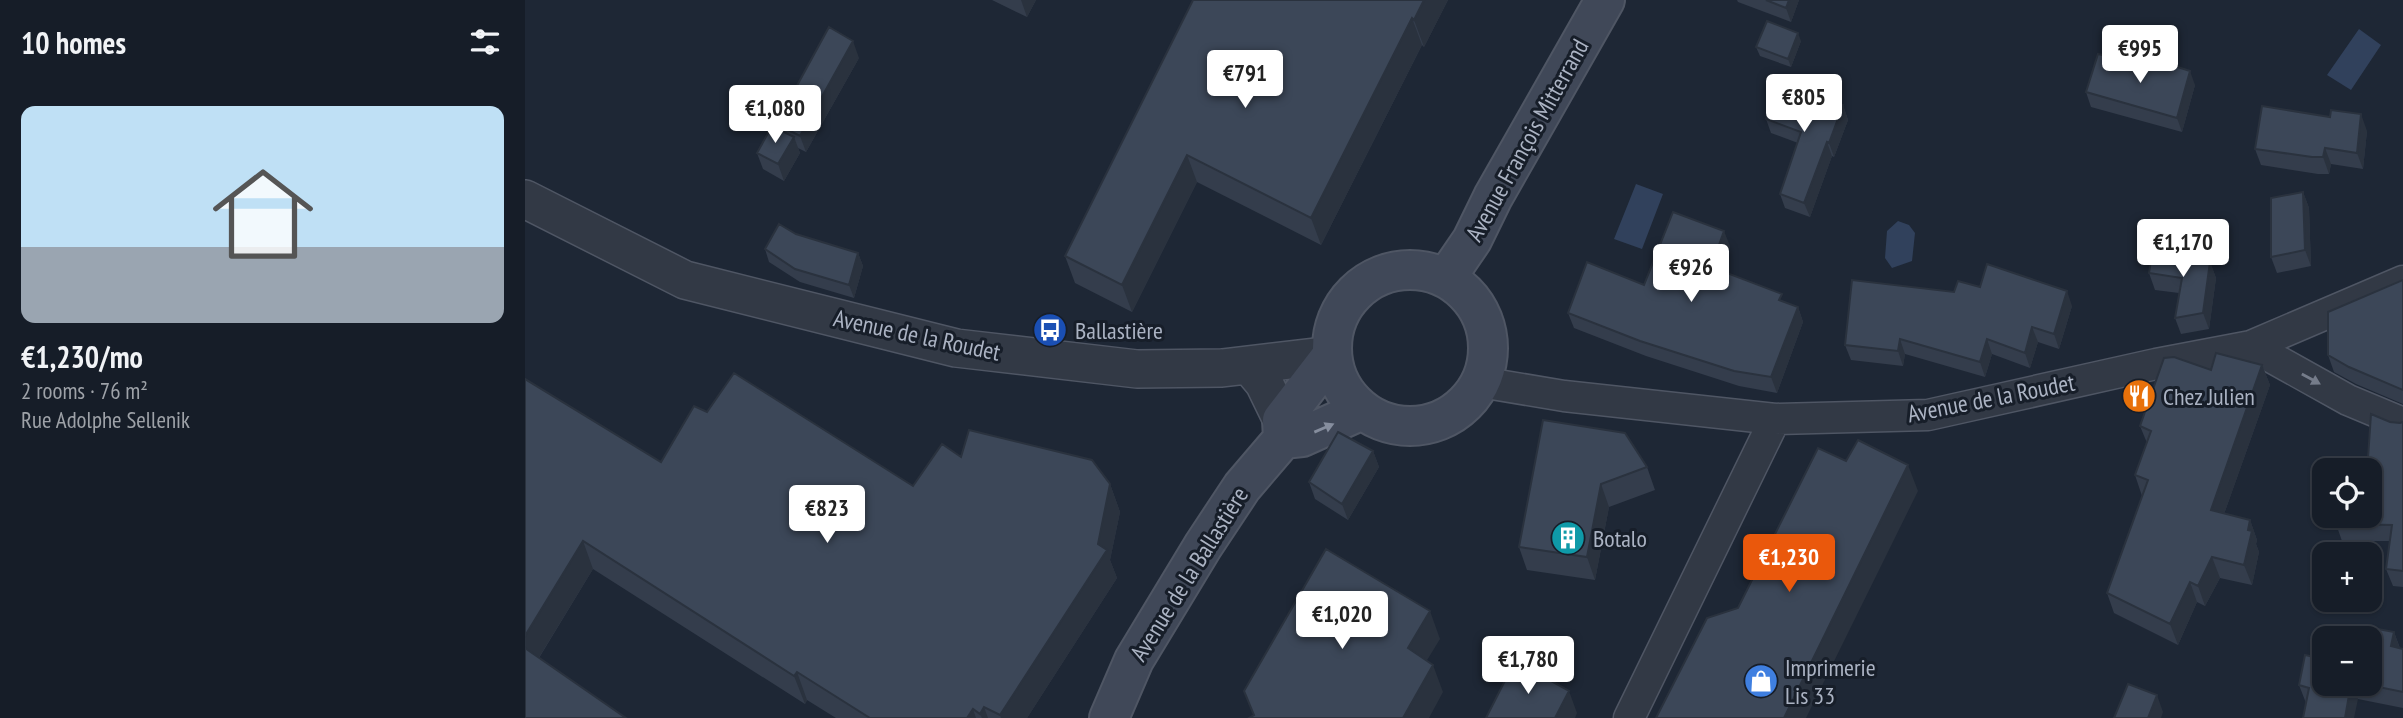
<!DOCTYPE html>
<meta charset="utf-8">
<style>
:root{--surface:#161d28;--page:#232a34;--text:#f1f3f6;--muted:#9ea2a8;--line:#353b45;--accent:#ea580c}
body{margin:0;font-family:"PT Sans Narrow",sans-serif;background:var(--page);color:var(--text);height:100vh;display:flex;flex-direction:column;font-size:26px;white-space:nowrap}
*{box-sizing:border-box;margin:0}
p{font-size:23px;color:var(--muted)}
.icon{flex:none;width:38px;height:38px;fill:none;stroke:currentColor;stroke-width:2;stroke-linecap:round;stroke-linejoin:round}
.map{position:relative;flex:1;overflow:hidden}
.panel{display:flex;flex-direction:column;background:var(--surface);width:525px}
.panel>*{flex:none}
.controls{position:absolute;left:1787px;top:458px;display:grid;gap:14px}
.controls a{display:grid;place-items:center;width:70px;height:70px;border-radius:14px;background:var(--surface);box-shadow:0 2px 5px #0004,0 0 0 2px var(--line);font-size:35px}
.price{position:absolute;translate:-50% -60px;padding:0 16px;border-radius:7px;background:#fff;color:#222;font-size:23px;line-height:46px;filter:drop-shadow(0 2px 4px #0008)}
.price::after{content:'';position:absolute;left:50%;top:42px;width:21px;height:16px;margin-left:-10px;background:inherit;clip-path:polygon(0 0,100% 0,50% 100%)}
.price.current{background:var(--accent);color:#fff}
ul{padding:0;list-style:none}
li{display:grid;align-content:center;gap:14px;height:371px;padding:0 21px}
li span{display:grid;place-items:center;height:217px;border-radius:14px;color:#555}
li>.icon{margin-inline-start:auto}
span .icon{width:126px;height:126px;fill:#fffc;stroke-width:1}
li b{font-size:30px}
h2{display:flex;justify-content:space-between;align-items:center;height:84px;padding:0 21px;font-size:30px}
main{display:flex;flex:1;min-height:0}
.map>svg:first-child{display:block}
.water{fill:#31415c}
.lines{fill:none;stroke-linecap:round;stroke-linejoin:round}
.minor-casing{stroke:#4f5664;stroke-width:33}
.tertiary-casing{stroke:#4f5664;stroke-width:40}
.secondary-casing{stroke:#4f5664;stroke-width:42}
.minor{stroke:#323945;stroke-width:30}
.tertiary{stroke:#323945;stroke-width:37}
.secondary{stroke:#404858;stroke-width:38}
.wall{fill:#343d4c}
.shaded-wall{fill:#2a323e}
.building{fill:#3c4758;stroke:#2a323e;stroke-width:2}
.oneway{fill:#757c8a}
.oneway2{fill:#868e9e}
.labels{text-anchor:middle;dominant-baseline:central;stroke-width:6;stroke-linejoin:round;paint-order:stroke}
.street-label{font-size:24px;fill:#abb3c3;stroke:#171e29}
.poi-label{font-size:24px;fill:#abb3c3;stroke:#171e29;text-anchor:start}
</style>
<main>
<section class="panel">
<h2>10 homes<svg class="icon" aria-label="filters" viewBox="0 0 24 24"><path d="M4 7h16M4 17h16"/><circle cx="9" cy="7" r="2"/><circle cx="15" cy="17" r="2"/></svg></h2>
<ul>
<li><span style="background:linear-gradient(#bfe0f5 65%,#9aa5b1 0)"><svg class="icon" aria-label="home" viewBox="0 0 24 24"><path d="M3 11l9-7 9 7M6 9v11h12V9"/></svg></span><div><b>€1,230/mo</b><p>2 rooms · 76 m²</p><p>Rue Adolphe Sellenik</p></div></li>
</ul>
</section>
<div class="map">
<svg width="1878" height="718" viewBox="0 0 1878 718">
<rect width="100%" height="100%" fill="#1e2735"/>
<path class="water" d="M1834,29L1856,45L1826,90L1802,75Z
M1111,184L1138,194L1117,249L1089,239Z
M1373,221L1384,225L1390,233L1387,261L1367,268L1360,258L1362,231Z"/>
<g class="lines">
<g class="minor-casing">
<path id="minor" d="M1726,346L1823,400L1878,423
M955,382L1039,396L1250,419L1403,415L1631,364L1726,346L1878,281
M1104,718L1250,419"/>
</g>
<g class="tertiary-casing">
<path id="tertiary" d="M0,199L160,280L431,348L612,369L697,368L807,355
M724,365L739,383L757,420"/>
</g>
<g class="secondary-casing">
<path id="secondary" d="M807 348a78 78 0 1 1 156 0a78 78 0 1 1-156 0Z
M921,278L947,240L968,197L1080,0
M758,439L777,437L837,410
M584,718L609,660L678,546L717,487L758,439L757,420L807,355"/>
</g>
<use href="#minor" class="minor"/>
<use href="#tertiary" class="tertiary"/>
<use href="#secondary" class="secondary"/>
</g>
<path class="wall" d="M467,0H511L502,17Z
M668,0H923L899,47L897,45L796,245L672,182L607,312L550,283L540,256Z
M1212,0H1274L1266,22L1213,2Z
M1276,41L1266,67L1235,56L1231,47Z
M334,58L281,152L273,148L275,153L259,181L238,169L232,153L253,129L251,124Z
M1670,85L1657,132L1566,107L1561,92Z
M1318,105L1323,120L1309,157L1307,156L1285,217L1260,208L1255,194L1273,143L1246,133L1241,119Z
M1842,131L1838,169L1806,164L1804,174H1793L1736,165L1730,149Z
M1778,192L1784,208L1786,266L1752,273L1746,257Z
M1205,246L1196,271L1260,302L1273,307L1278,322L1252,393L1214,386L1121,356L1049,328L1043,313L1119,285Z
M240,249L333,253L338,266L329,298L275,282L244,262Z
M1661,252L1664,259L1685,262L1691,278L1684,329L1656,334L1650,318L1654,293L1630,290L1624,273Z
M1878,280V404L1831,384L1809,372L1803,355Z
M1455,287L1547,306L1534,349L1513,342L1505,368L1467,354L1460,377L1380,354L1378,366L1326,360L1320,345Z
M1737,365L1745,385L1699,514L1725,520L1732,540L1731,544L1734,552L1727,585L1695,578L1680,606L1672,602L1653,645L1589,613L1582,593L1617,496L1610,475L1622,443L1615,426L1686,370Z
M0,379L136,462L182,412L388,486L436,457L585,484L595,512L585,560L592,578L502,718H311L282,700L280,704L68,569L14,658L0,718Z
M1018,420L1122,467L1130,490L1084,507L1070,580L1002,570L994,547Z
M1865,422L1875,423L1878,422V587L1868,586L1861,569L1865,541H1817L1811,524L1843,458Z
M848,451L854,467L823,520L790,499L784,482Z
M1869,632L1875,648L1878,649V708L1833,699L1781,703L1774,685L1844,684Z"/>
<path class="shaded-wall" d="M496,0H511L502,17Z
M899,0H923L899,47L889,20Z
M1264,0H1274L1266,22L1261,8Z
M887,18L897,45L796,245L786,218Z
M1273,33L1276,41L1266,67L1263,59Z
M328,41L334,58L281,152L275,136Z
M1665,71L1670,85L1657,132L1652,118Z
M1318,105L1323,120L1309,157L1304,143Z
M1836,114L1842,131L1838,169L1832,153Z
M269,137L275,153L259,181L253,164Z
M1302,142L1307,156L1285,217L1279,203Z
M1800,148L1806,164L1804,174L1798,157Z
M662,155L672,182L607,312L597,285Z
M1778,192L1784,208L1786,266L1780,250Z
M1199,231L1205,246L1192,282L1186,267Z
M333,253L338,266L329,298L324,285Z
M1685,262L1691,278L1684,329L1678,313Z
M1542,291L1547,306L1534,349L1529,334Z
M1273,307L1278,322L1252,393L1246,377Z
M1507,327L1513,342L1505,368L1500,353Z
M1375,339L1380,354L1378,366L1373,351Z
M1462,339L1467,354L1460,377L1455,362Z
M1737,365L1745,385L1693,531L1686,510Z
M848,451L854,467L823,520L817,504Z
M1383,465L1393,491L1281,718H1259Z
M585,484L595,512L585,560L592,578L502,718H476L475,715L573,544Z
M1076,484L1084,507L1070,580L1062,557Z
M1725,520L1732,540L1731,544L1734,552L1727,585L1719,565L1723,530Z
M58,541L68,569L5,672L0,659V636Z
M1687,557L1695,578L1680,606L1673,586Z
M1665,582L1672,602L1653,645L1645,624Z
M905,611L915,639L893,675L883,648Z
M1869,632L1875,649L1866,646Z
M908,665L918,692L904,718H878Z
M272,672L282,700L280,704L269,676Z
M1826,684H1828L1833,699L1829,718H1820Z
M1044,691L1052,713L1050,718H1030Z
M1632,695L1638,712L1636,718H1623Z
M459,707L463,718H457L455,714Z
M448,709L451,718H442Z"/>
<path class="building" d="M668,0H899L889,20L887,18L786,218L662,155L597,285L540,256Z
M1241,0H1264L1261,8Z
M1242,21L1273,33L1263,59L1231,47Z
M304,27L328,41L275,136L251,124Z
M1573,54L1637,69L1640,63L1665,71L1652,118L1561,92Z
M1254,82L1318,105L1304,143L1302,142L1279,203L1255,194L1276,132L1241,119Z
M1737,106L1805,117L1806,110L1836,114L1832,153L1800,148L1798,157H1787L1730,149Z
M247,126L269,137L253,164L232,153Z
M1778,192L1780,250L1746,257V198Z
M1148,212L1199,231L1186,267L1257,294L1254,300L1273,307L1246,377L1209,371L1115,341L1043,313L1062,262L1119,285Z
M254,224L271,234L333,253L324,285L270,269L240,249Z
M1628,247L1661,252L1660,259L1685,262L1678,313L1650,318L1657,278L1624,273Z
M1462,264L1542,291L1529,334L1507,327L1500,353L1462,339L1455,362L1375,339L1373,351L1320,345L1327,280L1429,292L1433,281L1455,287Z
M1878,280V390L1824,367L1803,355V312Z
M1691,353L1737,365L1686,510L1725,520L1723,530L1727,531L1719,565L1687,557L1673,586L1665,582L1645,624L1582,593L1623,480L1610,475L1626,431L1615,426L1639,358L1649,357L1686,370Z
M209,373L388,486L417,444L436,457L444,430L567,460L585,484L573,544L582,550L475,715L459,707L455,714L448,709L442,718H345L272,672L269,676L58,541L0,636V379L136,462L169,406L182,412Z
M1846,414L1865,422L1875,423L1878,422V571L1861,569L1867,525L1811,524V516H1844V471H1812V458H1843Z
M1018,420L1100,433L1122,467L1076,484L1062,557L994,547Z
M813,432L848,451L817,504L784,482Z
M1333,440L1383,465L1259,718H1131L1182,618L1213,608L1293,448L1321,461Z
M801,549L905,611L883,648L908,665L878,718H724L729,715L719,691Z
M1837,626L1869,632L1866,646L1878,649V692L1839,684H1844V639H1834Z
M0,648L101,718H0Z
M1780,655L1799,659V684H1826L1820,718H1778L1784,688L1774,685Z
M990,661L1044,691L1030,718H961Z
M1603,684L1632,695L1623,718H1589Z"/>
<defs><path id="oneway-solid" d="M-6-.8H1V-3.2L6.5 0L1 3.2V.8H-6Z" transform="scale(1.75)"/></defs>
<use class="oneway" href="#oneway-solid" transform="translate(1786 379) rotate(29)"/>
<use class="oneway2" href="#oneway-solid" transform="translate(799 428) rotate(-23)"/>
<defs>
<g id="bus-disc" transform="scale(1.75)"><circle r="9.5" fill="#1a4fb4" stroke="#171e29"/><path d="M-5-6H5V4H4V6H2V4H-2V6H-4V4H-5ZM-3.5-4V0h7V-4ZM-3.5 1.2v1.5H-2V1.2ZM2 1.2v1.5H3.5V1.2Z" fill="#fff"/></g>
<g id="restaurant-disc" transform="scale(1.75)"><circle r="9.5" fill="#e8710a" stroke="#171e29"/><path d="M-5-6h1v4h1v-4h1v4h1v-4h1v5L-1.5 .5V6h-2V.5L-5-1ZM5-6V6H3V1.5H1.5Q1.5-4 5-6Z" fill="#fff"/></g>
<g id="building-disc" transform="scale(1.75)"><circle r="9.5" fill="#0f9aa8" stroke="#171e29"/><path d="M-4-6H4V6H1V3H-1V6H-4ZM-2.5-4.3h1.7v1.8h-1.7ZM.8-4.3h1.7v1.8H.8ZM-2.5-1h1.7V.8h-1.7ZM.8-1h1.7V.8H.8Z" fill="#fff"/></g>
<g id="shop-disc" transform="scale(1.75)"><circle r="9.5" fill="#3f7fe0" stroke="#171e29"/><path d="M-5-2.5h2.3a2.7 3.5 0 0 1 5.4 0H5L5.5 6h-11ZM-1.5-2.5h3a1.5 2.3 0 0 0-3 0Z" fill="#fff"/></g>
</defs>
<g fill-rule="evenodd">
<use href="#bus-disc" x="525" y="330"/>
<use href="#restaurant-disc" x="1614" y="396"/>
<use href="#building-disc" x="1043" y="538"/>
<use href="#shop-disc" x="1236" y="681"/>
</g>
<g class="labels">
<g class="street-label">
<text transform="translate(1002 140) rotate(-61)">Avenue François Mitterrand</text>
<text transform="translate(392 335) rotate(12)">Avenue de la Roudet</text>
<text transform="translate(1466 398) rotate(-11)">Avenue de la Roudet</text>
<text transform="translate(664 574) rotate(-58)">Avenue de la Ballastière</text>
</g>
<g class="poi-label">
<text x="550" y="330">Ballastière</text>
<text x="1638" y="396">Chez Julien</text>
<text x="1068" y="538">Botalo</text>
<text x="1260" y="667">Imprimerie<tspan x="1260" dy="28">Lis 33</tspan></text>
</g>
</g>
</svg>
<div class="controls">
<a><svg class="icon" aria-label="locate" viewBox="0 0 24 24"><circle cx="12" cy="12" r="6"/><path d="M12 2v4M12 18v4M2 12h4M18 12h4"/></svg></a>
<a>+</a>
<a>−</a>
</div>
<b class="price" style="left:1615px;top:85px">€995</b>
<b class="price" style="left:720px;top:110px">€791</b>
<b class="price" style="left:1279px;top:134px">€805</b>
<b class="price" style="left:250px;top:145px">€1,080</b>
<b class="price" style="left:1658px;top:279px">€1,170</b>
<b class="price" style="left:1166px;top:304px">€926</b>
<b class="price" style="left:302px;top:545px">€823</b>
<b class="price current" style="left:1264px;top:594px">€1,230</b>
<b class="price" style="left:817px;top:651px">€1,020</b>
<b class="price" style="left:1003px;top:696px">€1,780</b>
</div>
</main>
